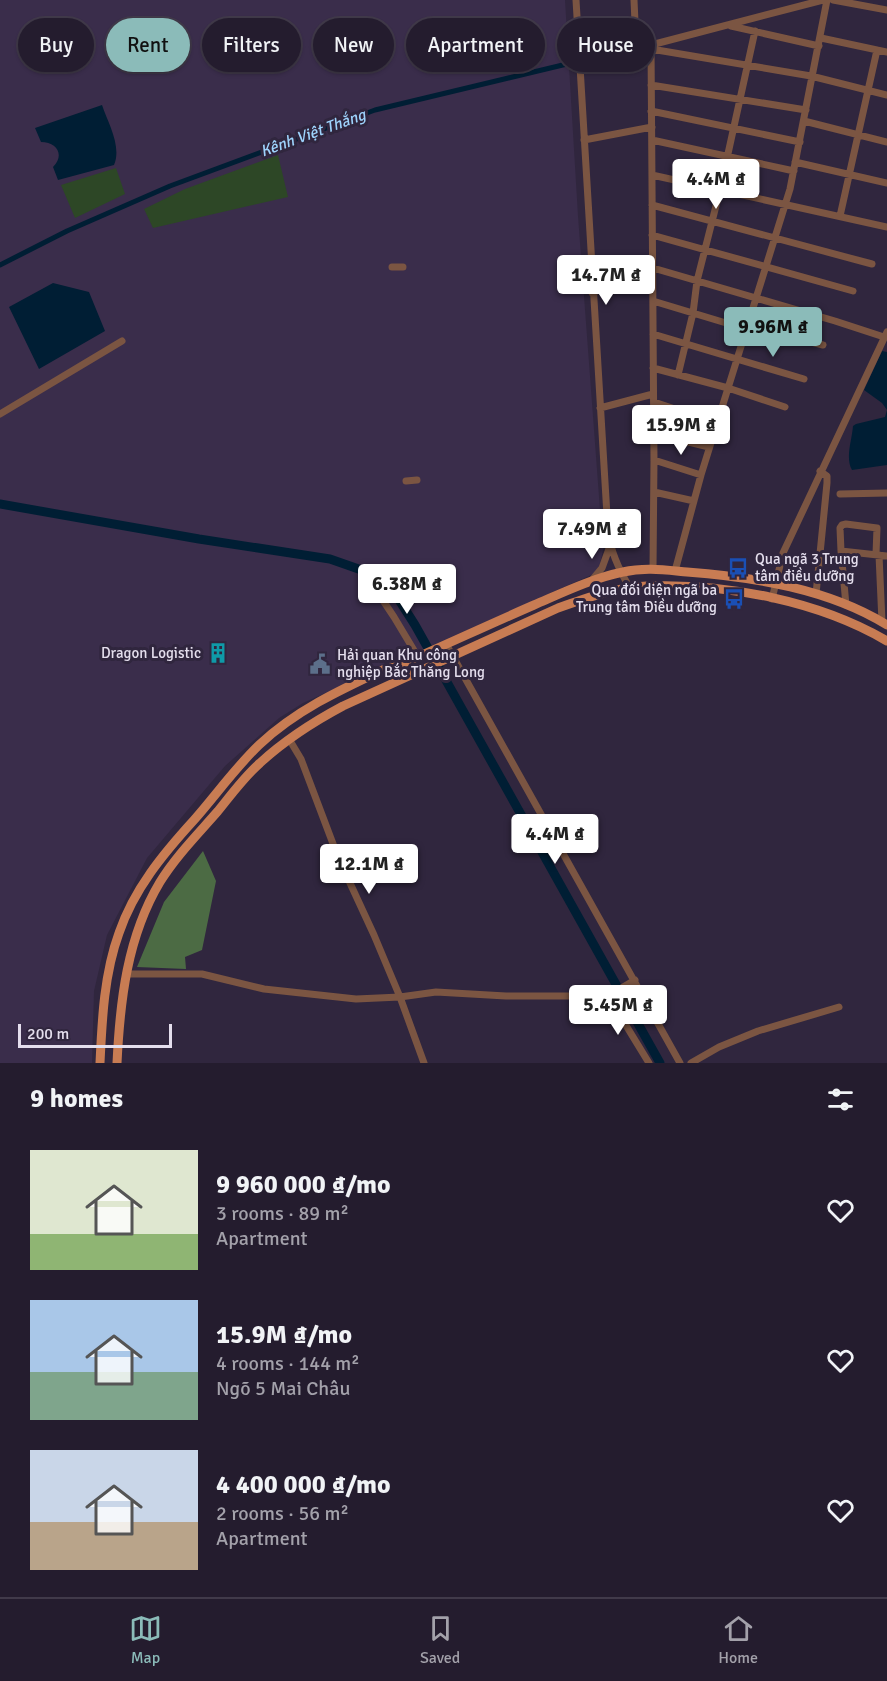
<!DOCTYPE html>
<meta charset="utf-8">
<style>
:root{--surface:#241c2e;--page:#2c2536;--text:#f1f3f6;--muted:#a3a1aa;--line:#413a4a;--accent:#8bbbb9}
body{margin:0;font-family:Signika,sans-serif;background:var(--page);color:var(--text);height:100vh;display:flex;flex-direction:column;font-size:22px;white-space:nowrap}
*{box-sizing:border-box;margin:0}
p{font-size:20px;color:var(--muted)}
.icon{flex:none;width:33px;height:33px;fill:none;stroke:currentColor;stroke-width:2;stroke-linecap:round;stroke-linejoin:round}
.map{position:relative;height:1063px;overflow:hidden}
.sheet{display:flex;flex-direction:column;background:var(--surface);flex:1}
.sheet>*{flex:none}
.banner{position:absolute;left:18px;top:18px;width:852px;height:54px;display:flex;gap:12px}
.scale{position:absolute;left:18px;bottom:15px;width:154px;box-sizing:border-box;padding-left:6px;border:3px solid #e4deed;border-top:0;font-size:16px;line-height:21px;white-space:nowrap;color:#e4deed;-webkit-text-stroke:4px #30263e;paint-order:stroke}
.price{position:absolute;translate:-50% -51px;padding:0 14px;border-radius:6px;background:#fff;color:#222;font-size:20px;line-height:39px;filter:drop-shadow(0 2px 3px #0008)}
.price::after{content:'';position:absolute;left:50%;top:36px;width:18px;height:14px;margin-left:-9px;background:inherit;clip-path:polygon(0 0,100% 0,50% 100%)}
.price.active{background:var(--accent);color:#111}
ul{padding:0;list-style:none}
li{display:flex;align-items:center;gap:18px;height:150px;padding:0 30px}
li span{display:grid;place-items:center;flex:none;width:168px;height:120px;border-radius:0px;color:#555}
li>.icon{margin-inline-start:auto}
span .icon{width:72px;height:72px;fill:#fffc;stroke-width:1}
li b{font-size:26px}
h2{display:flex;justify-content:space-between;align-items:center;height:72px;padding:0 30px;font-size:26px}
.tag{padding:0 21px;border-radius:27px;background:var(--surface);box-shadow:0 2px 4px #0004,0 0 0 2px var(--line);font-size:21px;line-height:54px}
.tag.active{background:var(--accent);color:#111}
.dock{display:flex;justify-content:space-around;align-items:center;height:84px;border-top:2px solid var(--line);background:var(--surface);font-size:16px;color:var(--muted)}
.dock a{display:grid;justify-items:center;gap:3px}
.dock .active{color:var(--accent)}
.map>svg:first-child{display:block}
.built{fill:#3a2d4b}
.green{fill:#2d4726}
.forest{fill:#4c6b44}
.water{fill:#001e34}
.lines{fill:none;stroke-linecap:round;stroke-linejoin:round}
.canal{stroke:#001e34;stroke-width:5}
.river{stroke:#001e34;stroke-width:9}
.minor{stroke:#7b5542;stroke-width:7}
.major{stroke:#c87c53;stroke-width:9}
.labels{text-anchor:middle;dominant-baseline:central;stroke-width:6;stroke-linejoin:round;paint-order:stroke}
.poi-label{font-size:15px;fill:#e4deed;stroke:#30263e;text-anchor:start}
.water-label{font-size:16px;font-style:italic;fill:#9ed3fc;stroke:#30263e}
</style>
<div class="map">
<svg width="887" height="1063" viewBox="0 0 887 1063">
<rect width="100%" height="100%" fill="#30263e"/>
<path class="built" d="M0,0H565L578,216L603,550L598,572L303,703L279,718L225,766L147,858L107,935L94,991L92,1063H0Z"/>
<path class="green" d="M278,155L288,197L153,228L144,209L185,189Z
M116,168L125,194L75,218L61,185Z"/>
<path class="forest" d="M203,851L216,881L202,950L185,957L186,969L137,967L164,902Z"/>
<path class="water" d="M102,105C108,123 122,146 114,165L58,180L53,167C65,155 57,142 41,142L35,128Z
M53,283L89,292L105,331L39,369L9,307Z
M882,351L887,352V465L852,470C845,458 852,440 853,426L856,424L885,417L887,410L882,403L864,390Z"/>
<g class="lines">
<path class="canal" d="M0,265L67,231L170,186L375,110L642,46"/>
<path class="river" d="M0,504L199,539L330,559L370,573L394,592L415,625L660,1063"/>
<path class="minor" d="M576,0L608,532C611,553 619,570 630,588
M833,0L887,10
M731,26L819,46
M821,38L887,52
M579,47L625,33L635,22L634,0
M579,68L651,49L811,76L887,95
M651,85L806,110
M651,111L800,142
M804,121L887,142
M584,140L652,127
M652,140L794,171
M795,162L887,183
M652,175L887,227
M652,205L872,264
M840,216L877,50
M652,235L853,291
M392,267H403
M592,293L653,268L835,321L884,337
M653,301L746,329
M747,326L823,345
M653,334L804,379
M653,368L728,388L785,407
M678,375L693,313L697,281L720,190L755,31
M654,402L717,423
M600,408L653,394
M0,414L122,341
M654,433L674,435L676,439L709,447
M654,460L701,475
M406,481L417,480
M654,492L694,501
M840,494L887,493
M841,551L840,528L842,525L846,524L877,528L876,554
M879,555L882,622
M653,569L654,460L651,45L823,0
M675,571L701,475L790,189L827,0
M592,580L602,568L610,546
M374,587L394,617L418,657
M816,594L827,483V476L820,471
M772,599L783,553L887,332
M846,605L841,551L887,556
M446,644L680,1063
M289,739L301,759L338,857L374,935L400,997L424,1063
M126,974H202L264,989L356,999L400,997L436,992L506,996H608L635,980
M608,996L649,1063
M691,1063L719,1047L758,1031L839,1007"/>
<path class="major" d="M100,1063C102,1020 104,974 119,933C134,889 163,854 194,820C216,795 235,768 259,745C296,710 342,689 387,668L397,666C443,646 488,625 534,605C562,593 593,578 623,572C645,567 665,570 687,572C754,577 829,589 887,625
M117,1063C120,1001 127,937 160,882C176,856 198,834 218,811C231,795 244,777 260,763C285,740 313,722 343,706L558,608C586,598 617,587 647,586C726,583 819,601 887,641"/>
</g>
<defs>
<g id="bus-bare" transform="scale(1.62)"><path d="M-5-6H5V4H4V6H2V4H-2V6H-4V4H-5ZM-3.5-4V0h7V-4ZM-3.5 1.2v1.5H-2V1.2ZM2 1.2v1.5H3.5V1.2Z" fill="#1a4fb4" stroke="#30263e" stroke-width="2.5" paint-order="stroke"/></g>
<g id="building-bare" transform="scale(1.62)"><path d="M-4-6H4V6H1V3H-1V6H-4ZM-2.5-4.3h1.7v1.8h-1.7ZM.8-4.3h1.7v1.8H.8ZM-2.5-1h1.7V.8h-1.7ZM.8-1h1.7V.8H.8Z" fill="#0f9aa8" stroke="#30263e" stroke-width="2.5" paint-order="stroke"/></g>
<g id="civic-bare" transform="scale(1.62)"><path d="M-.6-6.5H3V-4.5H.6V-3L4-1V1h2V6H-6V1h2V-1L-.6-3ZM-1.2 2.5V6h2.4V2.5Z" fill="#5c6f8a" stroke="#30263e" stroke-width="2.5" paint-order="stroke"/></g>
</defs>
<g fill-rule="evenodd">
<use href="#bus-bare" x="738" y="568"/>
<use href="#bus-bare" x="734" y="599"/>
<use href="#building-bare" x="218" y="653"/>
<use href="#civic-bare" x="320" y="664"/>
</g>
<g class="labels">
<g class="poi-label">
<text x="755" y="559">Qua ngã 3 Trung<tspan x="755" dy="17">tâm điều dưỡng</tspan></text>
<text x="717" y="590" text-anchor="end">Qua đối diện ngã ba<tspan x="717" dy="17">Trung tâm Điều dưỡng</tspan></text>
<text x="201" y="653" text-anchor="end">Dragon Logistic</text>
<text x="337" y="655">Hải quan Khu công<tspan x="337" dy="17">nghiệp Bắc Thăng Long</tspan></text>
</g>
<g class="water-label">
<text transform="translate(313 133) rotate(-20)">Kênh Việt Thắng</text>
</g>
</g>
</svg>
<div class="scale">200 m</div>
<b class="price" style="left:716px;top:210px">4.4M ₫</b>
<b class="price" style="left:606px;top:306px">14.7M ₫</b>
<b class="price active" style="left:773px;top:358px">9.96M ₫</b>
<b class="price" style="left:681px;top:456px">15.9M ₫</b>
<b class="price" style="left:592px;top:560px">7.49M ₫</b>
<b class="price" style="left:407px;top:615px">6.38M ₫</b>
<b class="price" style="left:555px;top:865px">4.4M ₫</b>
<b class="price" style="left:369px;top:895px">12.1M ₫</b>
<b class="price" style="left:618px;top:1036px">5.45M ₫</b>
<div class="banner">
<a class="tag">Buy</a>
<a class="tag active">Rent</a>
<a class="tag">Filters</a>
<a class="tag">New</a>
<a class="tag">Apartment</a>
<a class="tag">House</a>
</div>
</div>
<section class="sheet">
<h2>9 homes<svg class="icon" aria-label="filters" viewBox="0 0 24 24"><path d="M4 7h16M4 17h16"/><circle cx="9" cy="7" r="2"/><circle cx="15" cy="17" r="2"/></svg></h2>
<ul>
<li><span style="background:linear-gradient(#dfe7d0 70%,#8fb573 0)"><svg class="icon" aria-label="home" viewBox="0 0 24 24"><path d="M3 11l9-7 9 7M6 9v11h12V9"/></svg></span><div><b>9 960 000 ₫/mo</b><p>3 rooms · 89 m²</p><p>Apartment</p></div><svg class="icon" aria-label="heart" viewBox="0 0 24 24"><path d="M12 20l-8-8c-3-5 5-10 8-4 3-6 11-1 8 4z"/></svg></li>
<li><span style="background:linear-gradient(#a9c7e8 60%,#7fa58c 0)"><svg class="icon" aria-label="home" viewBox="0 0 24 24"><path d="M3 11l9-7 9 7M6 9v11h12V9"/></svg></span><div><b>15.9M ₫/mo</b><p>4 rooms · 144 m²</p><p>Ngõ 5 Mai Châu</p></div><svg class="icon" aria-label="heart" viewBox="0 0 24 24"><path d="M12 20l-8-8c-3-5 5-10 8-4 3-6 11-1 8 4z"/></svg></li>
<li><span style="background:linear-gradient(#c9d6e8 60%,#b9a48a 0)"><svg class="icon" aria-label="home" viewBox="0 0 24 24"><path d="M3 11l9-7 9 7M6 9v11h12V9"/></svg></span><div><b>4 400 000 ₫/mo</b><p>2 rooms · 56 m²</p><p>Apartment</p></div><svg class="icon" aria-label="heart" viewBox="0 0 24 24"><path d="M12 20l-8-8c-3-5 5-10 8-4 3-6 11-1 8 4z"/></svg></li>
</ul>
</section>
<nav class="dock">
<a class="active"><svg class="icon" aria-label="map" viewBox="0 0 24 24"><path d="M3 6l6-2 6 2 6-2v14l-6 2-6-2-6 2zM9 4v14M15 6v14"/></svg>Map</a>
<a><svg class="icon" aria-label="saved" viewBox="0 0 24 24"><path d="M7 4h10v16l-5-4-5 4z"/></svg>Saved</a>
<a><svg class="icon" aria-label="home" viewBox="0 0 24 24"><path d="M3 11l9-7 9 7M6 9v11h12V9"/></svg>Home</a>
</nav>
